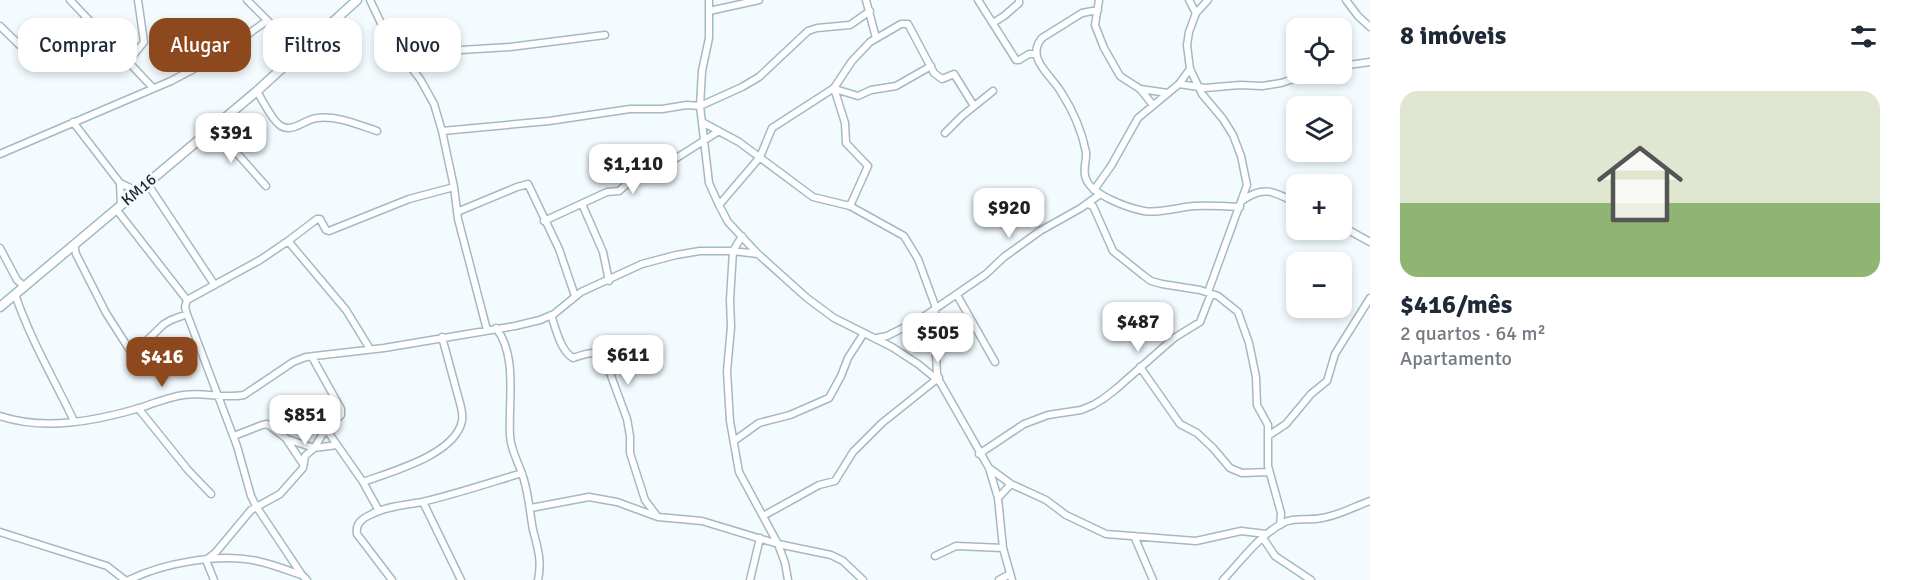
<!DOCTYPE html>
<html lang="pt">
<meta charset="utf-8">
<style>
:root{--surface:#fff;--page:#f2f2f3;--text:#1f2937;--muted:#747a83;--line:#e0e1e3;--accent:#8d491d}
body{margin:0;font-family:Signika,sans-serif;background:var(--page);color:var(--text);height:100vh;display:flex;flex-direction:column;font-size:22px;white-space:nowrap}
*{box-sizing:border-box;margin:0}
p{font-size:20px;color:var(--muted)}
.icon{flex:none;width:33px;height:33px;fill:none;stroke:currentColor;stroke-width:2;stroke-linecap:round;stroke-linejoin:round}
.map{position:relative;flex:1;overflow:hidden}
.sheet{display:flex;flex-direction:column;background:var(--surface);width:540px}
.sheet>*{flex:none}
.guide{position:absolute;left:18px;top:18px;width:570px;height:54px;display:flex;gap:12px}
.buttons{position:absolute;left:1286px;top:18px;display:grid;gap:12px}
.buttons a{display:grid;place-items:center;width:66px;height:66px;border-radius:12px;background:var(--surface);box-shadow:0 3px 9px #0003;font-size:30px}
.price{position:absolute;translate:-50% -51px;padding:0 14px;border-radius:12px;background:#fff;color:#222;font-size:20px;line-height:39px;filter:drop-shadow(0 2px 3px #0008)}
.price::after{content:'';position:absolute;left:50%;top:36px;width:18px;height:14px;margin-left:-9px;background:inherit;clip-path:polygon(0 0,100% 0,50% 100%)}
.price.active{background:var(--accent);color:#fff}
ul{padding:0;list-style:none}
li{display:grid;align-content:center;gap:12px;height:318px;padding:0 30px}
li+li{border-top:2px solid var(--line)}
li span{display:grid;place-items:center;height:186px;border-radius:18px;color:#555}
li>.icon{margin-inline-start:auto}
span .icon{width:108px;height:108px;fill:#fffc;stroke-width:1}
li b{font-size:26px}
h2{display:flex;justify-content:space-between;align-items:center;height:72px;padding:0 30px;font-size:26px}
.chip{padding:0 21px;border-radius:18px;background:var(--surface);box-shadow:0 3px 9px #0003;font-size:21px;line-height:54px}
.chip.active{background:var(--accent);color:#fff}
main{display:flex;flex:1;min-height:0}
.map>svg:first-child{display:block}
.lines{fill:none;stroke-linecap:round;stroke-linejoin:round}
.street-casing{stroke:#a5b9c3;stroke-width:9}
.secondary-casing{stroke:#a5b9c3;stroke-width:11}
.street{stroke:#fff;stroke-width:6}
.secondary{stroke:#fff;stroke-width:8}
.labels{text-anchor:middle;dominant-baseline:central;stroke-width:5;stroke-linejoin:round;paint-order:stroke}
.street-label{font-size:16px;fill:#222a2e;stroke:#f3fbff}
</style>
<main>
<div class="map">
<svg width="1370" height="580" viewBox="0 0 1370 580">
<rect width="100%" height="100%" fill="#f3fbff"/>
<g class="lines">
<g class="street-casing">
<path id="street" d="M70,0L153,88
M247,0L300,53
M370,0L388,38L420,79L434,104L442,131L454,187L458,219L487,330
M709,0V38L702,71L700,106L709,183L719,205L728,222L758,254L807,298L834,318L892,347L918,364L940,382L989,468L998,498L1003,548L1012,580
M866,0L876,38
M978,0L1016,60H1019L1029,54H1035
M1099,0L1095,25L1104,48L1120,76L1140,89L1153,105
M1189,0L1196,13
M1346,0L1358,16L1370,27
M1098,10L1082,13L1042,38C1025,58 1051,75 1061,92C1072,109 1082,132 1086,152C1087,161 1082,170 1086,179C1092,195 1128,208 1144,211C1158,214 1180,207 1194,206C1209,205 1225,206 1240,207
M709,11L759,0
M993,23L1004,16L1019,3V0
M0,26L38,63
M128,62L144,42L138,0
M407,62L444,51L510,47L605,35
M1341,66L1370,62
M1179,84L1205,88L1240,85L1262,86L1281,83L1309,74
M834,88L845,123L846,143L868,166L850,206
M835,89L858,96L871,90L896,86L931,66
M1140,89L1168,93
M257,91C262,100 273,122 281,126C293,133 305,119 317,118C336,115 359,125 377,131
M73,122L120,183L137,191
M702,122L739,142L813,197L850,206L904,236L918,259L936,308L934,316L937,374L939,378
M217,125L235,151L266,186
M442,131L549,121L630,109H662L687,105L700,106L742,87L759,77L808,31L817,28L850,25L870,11
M945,133L962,116L993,91
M0,154L171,81L207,62C214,61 220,66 226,62C232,59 232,51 236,46C243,36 257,28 267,21
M120,183L121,205
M147,183L214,284
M1094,190L1111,166L1138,118L1179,84L1190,69
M1243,200C1264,185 1275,192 1296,203
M582,204L603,252L609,281
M1087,204L1093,206L1113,251L1143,275L1151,281L1162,284L1200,290L1218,296L1238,312L1249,343L1256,377L1257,405L1268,425V466L1281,513L1280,525
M719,205L760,157L772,128L834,88L852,61L870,42L901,24H908L934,73L942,79L954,74L974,106
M116,209L187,300
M457,212L517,187L528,184L559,249L575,296
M544,221L607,192L619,191L635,177L664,166L719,131
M1341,226L1370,242
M742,236L733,251L730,300L731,327L727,371L730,421L739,472L778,544L785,563L788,580
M288,241L317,219H320L326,230L329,231L409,199L454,187
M74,244L76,254L106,313L131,352L136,351L164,324L171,320L187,314
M0,248L17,280L24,286
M15,294C30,339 54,379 74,421
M957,295L995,362
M551,315C556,329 560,350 573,358C590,353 596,347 607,365L627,419L630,436V453L645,500L657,516
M496,328C518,356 508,402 510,436C511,452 520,465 524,480C529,497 530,514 533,530C538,548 542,562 538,580
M877,338L887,336L919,320L986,274L1004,257L1040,231L1081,208L1099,195
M312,357L341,409V415L326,429L363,482L379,511
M1140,367L1180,424L1197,433L1213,448L1230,468L1242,473L1269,472
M138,408L188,470L211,494
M0,416C45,431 95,421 140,408C154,403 169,397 184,395C204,392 224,399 244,395L293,362L306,357L384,348L515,326L540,320L554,314L581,292L642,264L676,255L700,251H733L758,254
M234,436L262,425L267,424L287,439L314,448L337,445
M1268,436L1286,424L1311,394L1327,381L1335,354L1370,298
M287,440L303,464
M734,441L759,423L790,415L829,398L841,376L848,358L864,333
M979,454L1024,424L1048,415L1081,410L1093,405L1103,399L1116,389L1174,338L1200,322L1211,294L1208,292L1247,185L1241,156L1233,135L1223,119L1202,94L1190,69L1187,45L1189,32L1196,13L1208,0
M989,468L1011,484L1046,500L1066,515L1106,534L1196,541L1241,531L1266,534
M363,482C390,472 455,455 462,421C463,417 462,412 461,407L442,337
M998,498L1011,484
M423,502L461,580
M531,508L589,497L617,502L658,517L702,521L778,544L831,555L843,561L863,580
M763,516L819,485L835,481L853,452L882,423L937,379
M0,532L107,566L125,580
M1134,536L1153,580
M1263,538L1275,556L1311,580
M935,556L956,546L1003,548
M129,580C163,563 219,553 257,561C272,564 287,570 301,575
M214,580L206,560L216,552L251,510L280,494L303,468L305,456L314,448L326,429
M307,580L302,575L256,506L251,496L237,446L187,314L185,307L187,300L260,260L288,241L346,310L370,349
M392,580L357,534C355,523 363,518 372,514C387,506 406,505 422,502C456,494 489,483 522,473
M750,580L760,538
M999,580L1010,574
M1223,580C1241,561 1260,534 1285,522C1296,517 1309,521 1322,518C1340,515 1353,507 1370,501"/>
</g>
<g class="secondary-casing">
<path id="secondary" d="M0,307L257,91L357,0"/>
</g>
<use href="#street" class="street"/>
<use href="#secondary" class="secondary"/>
</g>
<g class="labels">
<g class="street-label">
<text transform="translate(139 190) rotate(-40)">KM16</text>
</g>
</g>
</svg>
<div class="buttons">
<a><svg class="icon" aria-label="locate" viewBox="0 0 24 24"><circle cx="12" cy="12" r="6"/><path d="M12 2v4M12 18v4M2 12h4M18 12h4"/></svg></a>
<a><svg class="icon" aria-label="layers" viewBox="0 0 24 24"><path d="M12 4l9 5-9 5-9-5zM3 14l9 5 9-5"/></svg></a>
<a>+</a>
<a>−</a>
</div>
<b class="price" style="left:231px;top:164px">$391</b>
<b class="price" style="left:633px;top:195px">$1,110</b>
<b class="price" style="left:1009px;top:239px">$920</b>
<b class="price" style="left:1138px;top:353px">$487</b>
<b class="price" style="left:938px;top:364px">$505</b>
<b class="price" style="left:628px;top:386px">$611</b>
<b class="price active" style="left:162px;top:388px">$416</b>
<b class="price" style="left:305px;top:446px">$851</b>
<div class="guide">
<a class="chip">Comprar</a>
<a class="chip active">Alugar</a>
<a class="chip">Filtros</a>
<a class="chip">Novo</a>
</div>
</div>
<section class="sheet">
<h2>8 imóveis<svg class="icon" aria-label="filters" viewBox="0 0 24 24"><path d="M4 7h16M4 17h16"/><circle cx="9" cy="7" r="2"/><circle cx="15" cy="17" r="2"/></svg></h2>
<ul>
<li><span style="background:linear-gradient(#dfe7d0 60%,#8fb573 0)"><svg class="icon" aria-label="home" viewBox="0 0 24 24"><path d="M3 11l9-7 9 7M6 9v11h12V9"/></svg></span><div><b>$416/mês</b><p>2 quartos · 64 m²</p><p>Apartamento</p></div></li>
</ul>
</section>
</main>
